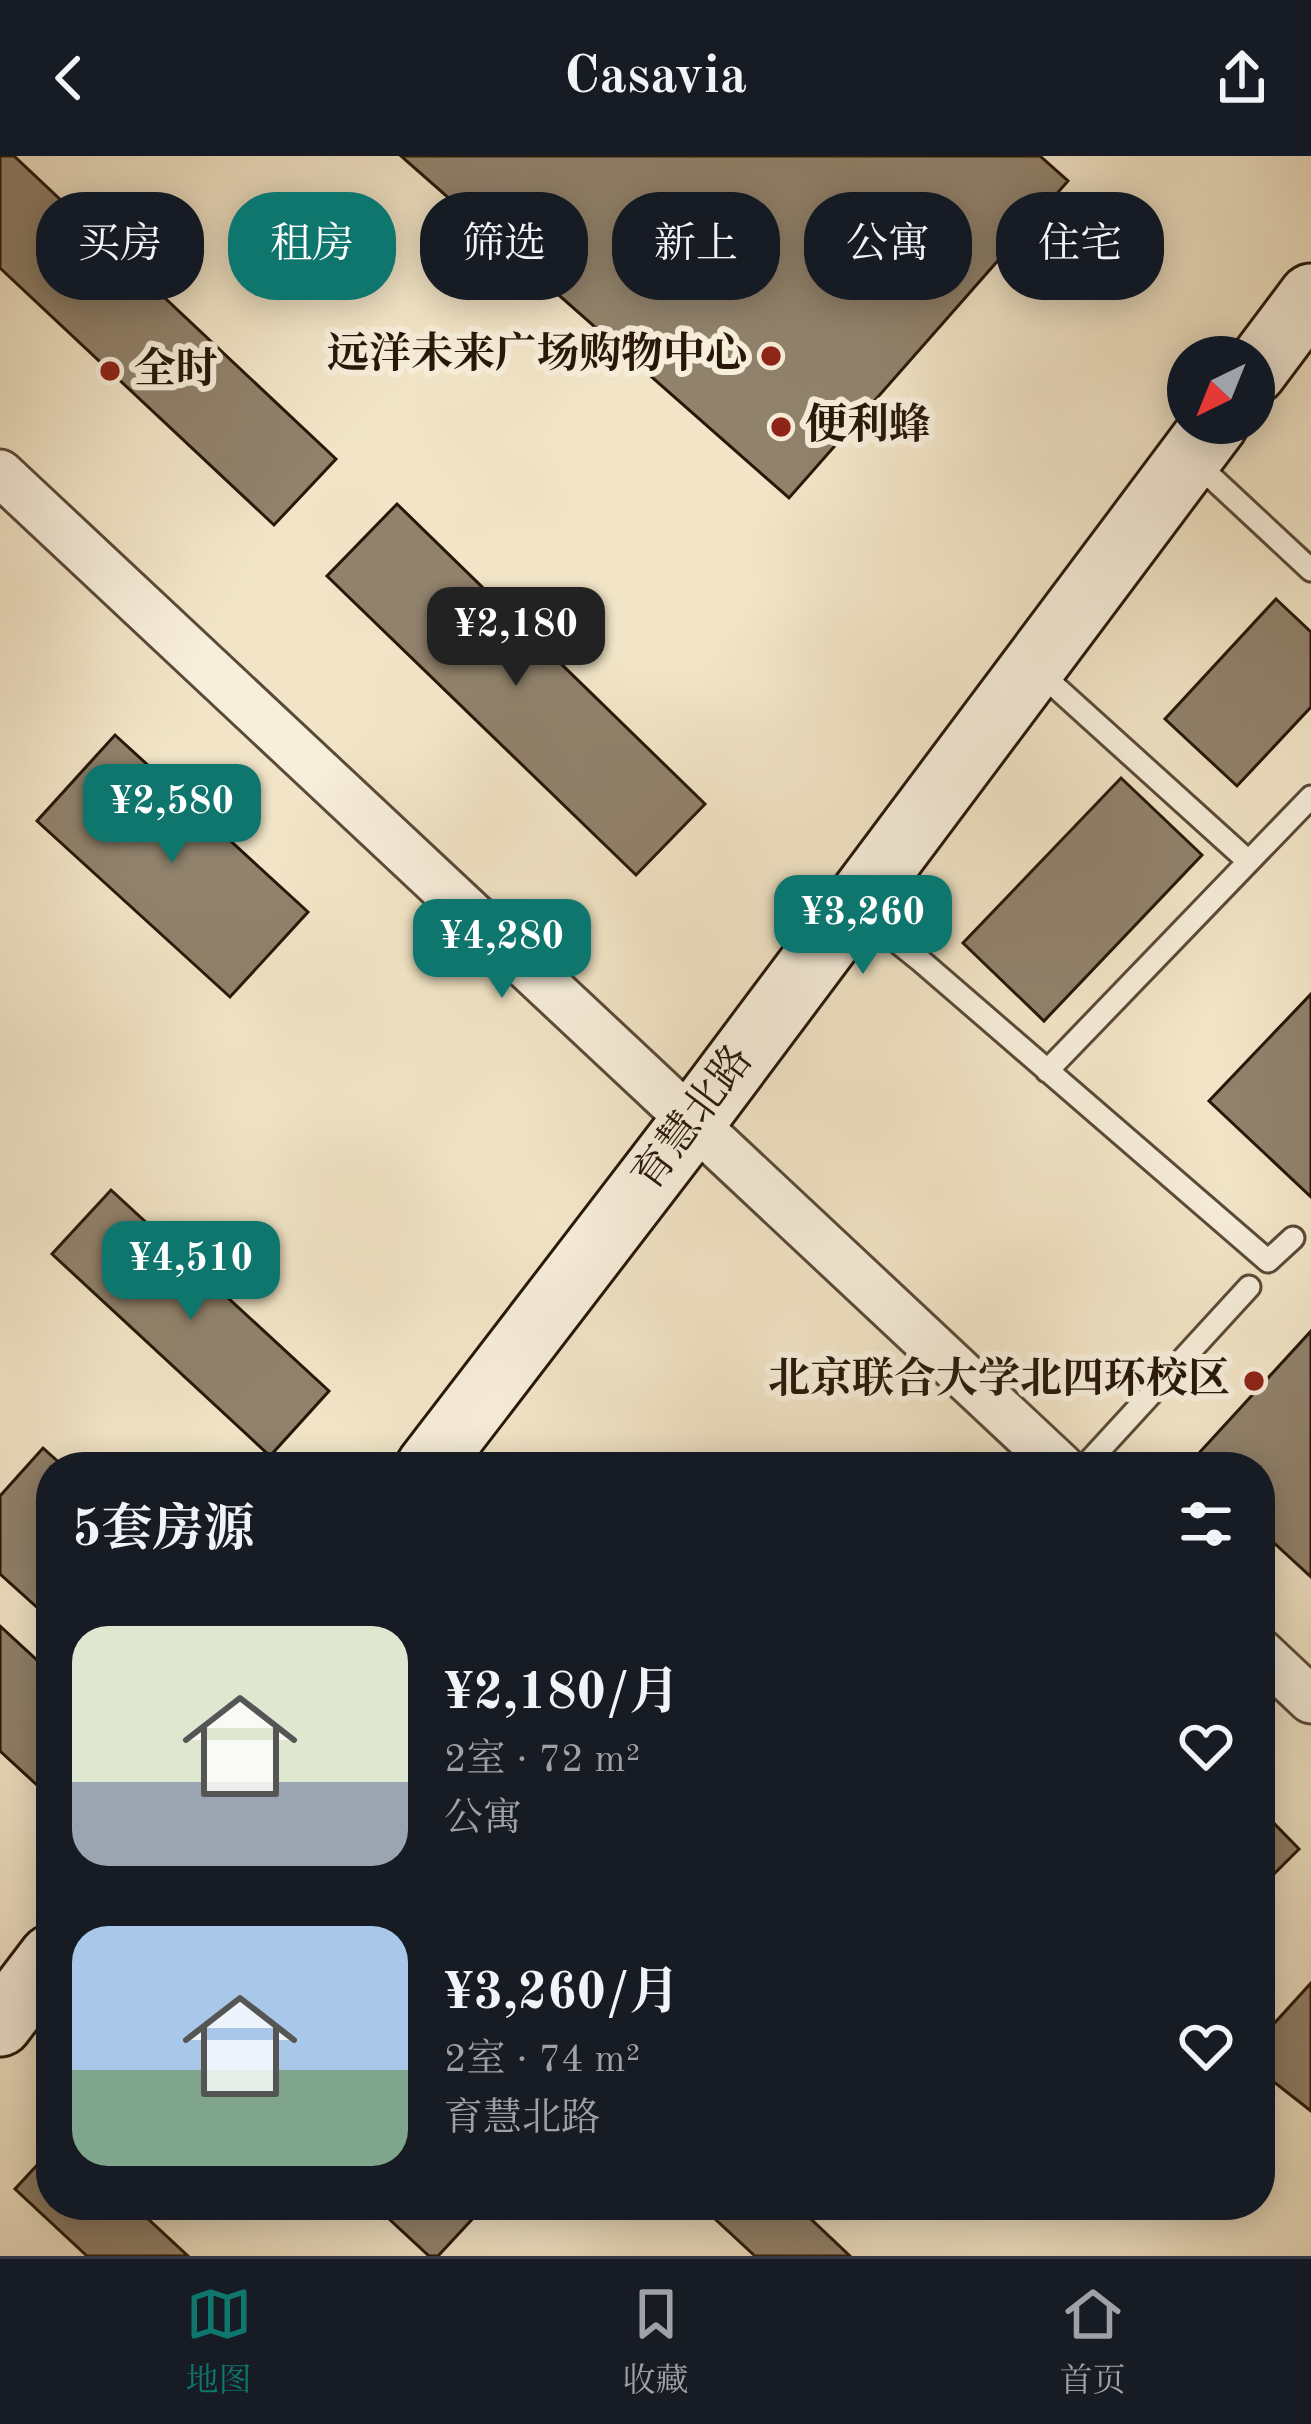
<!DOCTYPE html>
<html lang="zh">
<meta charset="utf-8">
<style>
:root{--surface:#171b24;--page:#242831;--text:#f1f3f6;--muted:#9ea1a6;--line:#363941;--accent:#0f766e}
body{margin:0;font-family:"Old Standard TT","Noto Serif SC",serif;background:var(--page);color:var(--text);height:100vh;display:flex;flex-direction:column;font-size:45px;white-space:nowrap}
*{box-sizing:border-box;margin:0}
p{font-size:39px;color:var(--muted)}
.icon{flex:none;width:66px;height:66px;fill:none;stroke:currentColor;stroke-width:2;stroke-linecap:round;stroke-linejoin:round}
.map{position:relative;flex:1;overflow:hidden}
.panel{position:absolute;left:36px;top:1296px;width:1239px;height:768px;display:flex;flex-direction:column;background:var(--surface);border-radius:48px;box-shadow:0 6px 30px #0003}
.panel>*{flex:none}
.top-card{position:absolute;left:36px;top:36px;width:1239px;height:108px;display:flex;gap:24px}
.needle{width:78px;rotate:223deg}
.buttons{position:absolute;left:1167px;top:180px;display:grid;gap:24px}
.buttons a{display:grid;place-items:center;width:108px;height:108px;border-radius:50%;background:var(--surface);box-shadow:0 6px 30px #0003;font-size:60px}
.price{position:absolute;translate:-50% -102px;padding:0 27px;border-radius:24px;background:var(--accent);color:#fff;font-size:39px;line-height:78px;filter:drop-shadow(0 3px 6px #0008)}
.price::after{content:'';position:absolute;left:50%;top:72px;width:36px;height:27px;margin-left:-18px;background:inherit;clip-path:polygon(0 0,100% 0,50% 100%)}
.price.selected{background:#222;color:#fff}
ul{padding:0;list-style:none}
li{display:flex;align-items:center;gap:36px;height:300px;padding:0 36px}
li span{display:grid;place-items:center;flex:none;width:336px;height:240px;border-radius:36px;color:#555}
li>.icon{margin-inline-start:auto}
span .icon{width:144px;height:144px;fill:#fffc;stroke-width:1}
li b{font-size:51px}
h2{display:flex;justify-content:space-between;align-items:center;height:144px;padding:0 36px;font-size:51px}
.chip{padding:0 42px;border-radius:48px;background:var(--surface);box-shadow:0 6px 30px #0003;font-size:42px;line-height:108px}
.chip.selected{background:var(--accent);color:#fff}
header{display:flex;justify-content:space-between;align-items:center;height:156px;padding:0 36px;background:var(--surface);font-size:54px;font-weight:600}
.tab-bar{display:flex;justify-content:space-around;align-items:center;height:168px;border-top:3px solid var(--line);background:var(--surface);font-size:33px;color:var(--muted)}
.tab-bar a{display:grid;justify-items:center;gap:6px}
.tab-bar .selected{color:var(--accent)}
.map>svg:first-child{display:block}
.building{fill:#91826c;stroke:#271709;stroke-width:3}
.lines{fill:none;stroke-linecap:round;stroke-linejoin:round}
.lane-casing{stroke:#5a4a38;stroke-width:27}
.street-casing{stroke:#5a4a38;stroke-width:51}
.secondary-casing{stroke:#271709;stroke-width:69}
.lane{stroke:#f7eedb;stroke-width:21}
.street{stroke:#f7eedb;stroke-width:45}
.secondary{stroke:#f7eedb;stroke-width:63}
.poi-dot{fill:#8f2418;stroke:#f7eedb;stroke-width:4.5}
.labels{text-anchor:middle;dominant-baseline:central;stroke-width:12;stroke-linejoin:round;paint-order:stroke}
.poi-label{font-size:42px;font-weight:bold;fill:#271709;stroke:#f7eedb;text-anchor:end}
.street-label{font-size:42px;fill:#271709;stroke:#f7eedb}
</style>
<header><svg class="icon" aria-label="back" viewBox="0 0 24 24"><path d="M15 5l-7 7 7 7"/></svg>Casavia<svg class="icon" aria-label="share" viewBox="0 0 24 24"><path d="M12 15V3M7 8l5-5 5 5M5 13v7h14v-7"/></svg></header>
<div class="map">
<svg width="1311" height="2100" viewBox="0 0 1311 2100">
<rect width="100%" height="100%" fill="#f2e5c7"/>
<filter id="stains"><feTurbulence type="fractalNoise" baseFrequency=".00167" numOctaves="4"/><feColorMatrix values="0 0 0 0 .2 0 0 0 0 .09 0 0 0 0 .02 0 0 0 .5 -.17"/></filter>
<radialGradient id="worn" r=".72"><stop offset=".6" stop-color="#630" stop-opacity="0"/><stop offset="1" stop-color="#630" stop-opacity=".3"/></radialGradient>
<path class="building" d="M0,0H14L336,303L274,369L0,112Z
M401,0H1040L1068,25L789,342Z
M397,348L705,648L636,719L327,420Z
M1276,443L1311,476V551L1237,630L1165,563Z
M115,579L308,756L230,841L37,665Z
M1121,622L1202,699L1044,865L963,787Z
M1311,838V1041L1209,945Z
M111,1034L329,1235L270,1300L52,1098Z
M1311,1175V1421L1260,1374V1311H1193L1189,1308Z
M43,1292L64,1311H51V1464L0,1418V1340Z
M0,1470L51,1517V1616L38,1630L0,1595Z
M1260,1653L1299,1693L1260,1732Z
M1311,1827V1955L1260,1915V1883Z
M51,1994V2049H133L188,2100H87L15,2033Z
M374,2049H468L477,2058L438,2100H429Z
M700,2049H796L850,2100H755Z"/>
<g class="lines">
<g class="lane-casing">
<path id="lane" d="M1195,306L1311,414
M1039,516L1248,705
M859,755L921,805L1268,1105L1293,1082
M1047,915L1311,641
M1084,1311L1249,1131"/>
</g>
<g class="street-casing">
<path id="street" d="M0,317L1061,1311
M1260,1496L1311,1544"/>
</g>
<g class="secondary-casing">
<path id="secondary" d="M1254,216L1311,140
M428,1311L692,967L1216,267
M0,1868L51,1801"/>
</g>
<use href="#lane" class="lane"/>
<use href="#street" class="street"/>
<use href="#secondary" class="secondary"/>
</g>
<g class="poi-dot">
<circle cx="771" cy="200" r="12"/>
<circle cx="110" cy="215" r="12"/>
<circle cx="781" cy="271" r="12"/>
<circle cx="1254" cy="1225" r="12"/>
</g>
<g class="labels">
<g class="poi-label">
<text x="747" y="200">远洋未来广场购物中心</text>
<text x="134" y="215" text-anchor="start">全时</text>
<text x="805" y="271" text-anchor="start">便利蜂</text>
<text x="1230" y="1225">北京联合大学北四环校区</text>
</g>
<g class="street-label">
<text transform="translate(694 963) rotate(-53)">育慧北路</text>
</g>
</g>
<rect width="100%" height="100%" filter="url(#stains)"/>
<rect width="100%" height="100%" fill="url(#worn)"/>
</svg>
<div class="buttons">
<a><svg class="needle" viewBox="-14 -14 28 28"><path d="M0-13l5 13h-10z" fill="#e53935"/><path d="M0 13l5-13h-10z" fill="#9ea1a6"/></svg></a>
</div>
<b class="price selected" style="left:516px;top:533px">¥2,180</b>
<b class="price" style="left:172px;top:710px">¥2,580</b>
<b class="price" style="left:863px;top:821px">¥3,260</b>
<b class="price" style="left:502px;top:845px">¥4,280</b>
<b class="price" style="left:191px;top:1167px">¥4,510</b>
<div class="top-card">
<a class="chip">买房</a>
<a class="chip selected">租房</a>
<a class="chip">筛选</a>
<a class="chip">新上</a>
<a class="chip">公寓</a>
<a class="chip">住宅</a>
</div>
<section class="panel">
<h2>5套房源<svg class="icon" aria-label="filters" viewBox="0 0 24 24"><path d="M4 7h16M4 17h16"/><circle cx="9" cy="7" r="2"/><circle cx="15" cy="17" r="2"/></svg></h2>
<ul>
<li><span style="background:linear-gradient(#dfe7d0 65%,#9aa5b1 0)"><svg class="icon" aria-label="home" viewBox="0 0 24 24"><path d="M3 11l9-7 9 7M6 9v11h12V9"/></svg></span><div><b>¥2,180/月</b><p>2室 · 72 m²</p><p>公寓</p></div><svg class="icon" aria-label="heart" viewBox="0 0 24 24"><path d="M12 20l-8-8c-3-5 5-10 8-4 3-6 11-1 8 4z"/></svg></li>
<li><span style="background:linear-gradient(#a9c7e8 60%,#7fa58c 0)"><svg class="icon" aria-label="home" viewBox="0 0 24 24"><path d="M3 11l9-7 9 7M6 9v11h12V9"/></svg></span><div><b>¥3,260/月</b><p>2室 · 74 m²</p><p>育慧北路</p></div><svg class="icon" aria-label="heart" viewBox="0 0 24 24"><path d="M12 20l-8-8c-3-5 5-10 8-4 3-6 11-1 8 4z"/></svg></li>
</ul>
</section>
</div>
<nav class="tab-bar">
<a class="selected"><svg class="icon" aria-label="map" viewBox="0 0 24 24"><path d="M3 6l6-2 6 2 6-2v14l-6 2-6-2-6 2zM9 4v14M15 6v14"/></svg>地图</a>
<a><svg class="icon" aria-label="saved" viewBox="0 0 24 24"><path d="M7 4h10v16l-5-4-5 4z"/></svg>收藏</a>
<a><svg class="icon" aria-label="home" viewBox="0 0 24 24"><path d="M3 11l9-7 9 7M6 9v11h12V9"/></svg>首页</a>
</nav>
